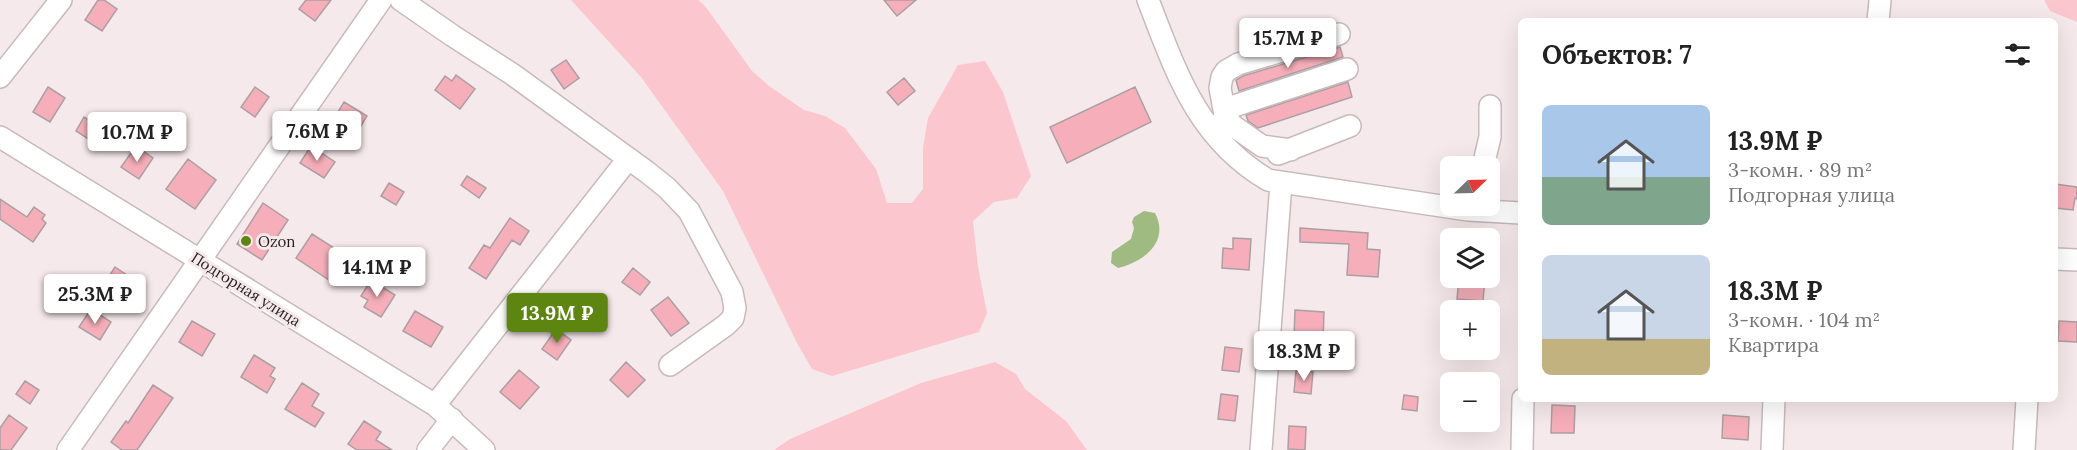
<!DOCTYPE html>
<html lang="ru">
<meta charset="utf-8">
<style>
:root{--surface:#fff;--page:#f6f6f6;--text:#222;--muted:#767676;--accent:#5c860f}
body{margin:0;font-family:Lora,serif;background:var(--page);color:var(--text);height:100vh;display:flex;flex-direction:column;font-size:22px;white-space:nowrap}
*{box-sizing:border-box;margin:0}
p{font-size:20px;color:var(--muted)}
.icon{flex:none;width:33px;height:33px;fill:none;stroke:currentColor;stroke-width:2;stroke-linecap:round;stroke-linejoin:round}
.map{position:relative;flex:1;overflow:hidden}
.details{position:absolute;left:1518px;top:18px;width:540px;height:384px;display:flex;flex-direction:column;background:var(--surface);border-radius:9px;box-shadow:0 6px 24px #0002}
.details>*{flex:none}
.needle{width:39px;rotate:67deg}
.tools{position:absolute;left:1440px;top:156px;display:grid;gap:12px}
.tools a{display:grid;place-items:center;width:60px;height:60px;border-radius:9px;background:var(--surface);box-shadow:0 6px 24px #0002;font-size:30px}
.price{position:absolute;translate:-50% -51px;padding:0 14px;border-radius:6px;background:#fff;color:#222;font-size:20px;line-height:39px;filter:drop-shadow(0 2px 3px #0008)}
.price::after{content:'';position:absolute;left:50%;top:36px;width:18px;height:14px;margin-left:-9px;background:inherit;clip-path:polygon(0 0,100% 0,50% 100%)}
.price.selected{background:var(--accent);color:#fff}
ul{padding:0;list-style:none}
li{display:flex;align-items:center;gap:18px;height:150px;padding:0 24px}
li span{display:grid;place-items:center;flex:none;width:168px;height:120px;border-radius:9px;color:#555}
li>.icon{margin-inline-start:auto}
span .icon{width:72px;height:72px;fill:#fffc;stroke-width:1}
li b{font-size:26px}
h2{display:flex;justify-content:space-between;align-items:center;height:72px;padding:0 24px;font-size:26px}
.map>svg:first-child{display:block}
.green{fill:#fbc6cd}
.water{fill:#a0bb82}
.building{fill:#f6afba;stroke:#ab9fa1;stroke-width:1.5}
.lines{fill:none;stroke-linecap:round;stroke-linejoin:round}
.minor-casing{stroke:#c6babc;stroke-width:24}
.minor{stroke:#fff;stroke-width:21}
.poi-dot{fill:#5c860f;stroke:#f6e9eb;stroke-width:2}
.labels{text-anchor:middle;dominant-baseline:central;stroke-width:6;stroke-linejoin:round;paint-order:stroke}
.poi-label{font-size:15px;fill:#231e1f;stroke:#f6e9eb;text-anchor:start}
.street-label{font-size:15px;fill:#231e1f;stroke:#f6e9eb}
</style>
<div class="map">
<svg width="2077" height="450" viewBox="0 0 2077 450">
<rect width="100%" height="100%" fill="#f6e9eb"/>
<path class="green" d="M571,0H698L705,6L752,71L769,86L804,110L825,116L845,128L876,169L887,203H912L923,189V148L928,118L958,65L985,61L1003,92L1031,176L1017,198L994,202L973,221L978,267L987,313L979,332L832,376L812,369L797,343L723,191L641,77Z
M2044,0H2077V22L2050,11Z
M995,362L1016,374L1025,389L1066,421L1087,450H774L790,439L921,383Z"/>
<path class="water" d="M1144,211L1155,213C1170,241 1144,262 1118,268L1111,263L1112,252L1131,239L1134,228L1132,222L1134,217Z"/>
<path class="building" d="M98,0H104L117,9L102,31L85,20Z
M306,0H331L315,21L299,9Z
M884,0H916L897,16Z
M1340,47L1343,57L1239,91L1236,80L1243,76Z
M566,60L579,78L564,89L551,70Z
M456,75L475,89L460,109L435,90L445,76L452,81Z
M904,78L915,91L898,105L887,92Z
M1348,82L1352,97L1258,128L1248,121L1246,115Z
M48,87L65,98L50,122L33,112Z
M255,87L269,97L255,117L241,107Z
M1135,87L1151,122L1067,163L1050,127Z
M344,102L367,116L355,136L332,122Z
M84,117L101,128L93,142L76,131Z
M136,146L153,158L139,179L121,167Z
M311,146L335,162L324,178L300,163Z
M188,159L216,180L195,209L166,189Z
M467,176L486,188L479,198L461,185Z
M389,183L404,192L396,205L381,196Z
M2055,184L2077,187V199L2075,198L2073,210L2055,208Z
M0,199L27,217L34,207L45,215L42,219L46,223L33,242L0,219Z
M263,203L288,220L262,260L237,244Z
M510,218L529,231L520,245L512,240L486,279L469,268L484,245L490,248Z
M1300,228L1368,233L1367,249L1380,250L1378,277L1347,275L1349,244L1300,242Z
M312,234L348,257L332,282L296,258Z
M1233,238L1251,239L1249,270L1222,268L1223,248L1233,249Z
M115,267L136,281L125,298L104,284Z
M633,268L650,282L640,295L622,282Z
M1459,278H1485L1483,301L1457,299Z
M371,280L395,295L381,317L364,307L368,300L361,296Z
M668,297L689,323L671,336L651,310Z
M91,309L111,322L100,340L79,327Z
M1295,310L1324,312L1323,340L1294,338Z
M415,311L443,327L431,347L403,331Z
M192,321L215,334L202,356L179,342Z
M2059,321L2077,322V342L2058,341Z
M556,329L571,340L557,360L542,349Z
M1225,347L1242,349L1239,372L1222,370Z
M254,355L275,368L270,376L275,379L267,393L241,377Z
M626,362L645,380L628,397L610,380Z
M519,370L539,387L520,409L500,392Z
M1296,371L1313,372L1311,394L1294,392Z
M25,381L39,390L30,404L16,394Z
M302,383L319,394L312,406L324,413L315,427L285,409Z
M153,385L173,398L137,450H122L111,442L126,421L128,423Z
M1221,394L1238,396L1235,421L1218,419Z
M1404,395L1418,397L1417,411L1402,409Z
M1552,405L1575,406L1574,433H1551Z
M9,415L27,428L11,450H0V428Z
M1723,415L1749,417L1748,440L1722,438Z
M364,421L381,432L376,440L392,450H357L348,444Z
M1289,426L1306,427L1305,450L1288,449Z"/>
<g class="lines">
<g class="minor-casing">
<path id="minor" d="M401,0L453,36L512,74L647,172L667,188L689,211L732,292L735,308L733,318L726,325L670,365
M1148,0C1176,72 1197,138 1268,180L1468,210L1521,213
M1878,21L1880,1
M0,77L61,0
M1220,125L1231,107L1347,69
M0,137L435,405L484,450
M1291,150L1262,146L1232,125L1225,115L1220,88L1222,77L1226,71L1238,64L1339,34
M1278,154L1350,126
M1483,166L1490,137V106
M2055,259L2077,260
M435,405L628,159
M68,450L381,0
M428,450L452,419
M1261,450L1281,183
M1522,450L1523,399
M1772,450L1774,399
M2024,450L2027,399"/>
</g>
<use href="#minor" class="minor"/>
</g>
<circle class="poi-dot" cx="246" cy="241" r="6"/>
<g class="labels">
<g class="poi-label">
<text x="258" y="241">Ozon</text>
</g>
<g class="street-label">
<text transform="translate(246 289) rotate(32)">Подгорная улица</text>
</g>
</g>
</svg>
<div class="tools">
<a><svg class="needle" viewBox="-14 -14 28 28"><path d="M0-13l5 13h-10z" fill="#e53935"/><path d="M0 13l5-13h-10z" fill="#767676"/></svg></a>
<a><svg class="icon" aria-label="layers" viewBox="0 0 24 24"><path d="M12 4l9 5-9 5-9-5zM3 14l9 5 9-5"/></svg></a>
<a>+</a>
<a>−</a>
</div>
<b class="price" style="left:1288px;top:69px">15.7M ₽</b>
<b class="price" style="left:317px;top:162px">7.6M ₽</b>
<b class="price" style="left:137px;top:163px">10.7M ₽</b>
<b class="price" style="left:377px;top:298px">14.1M ₽</b>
<b class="price" style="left:95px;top:325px">25.3M ₽</b>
<b class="price selected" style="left:557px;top:344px">13.9M ₽</b>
<b class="price" style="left:1304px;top:382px">18.3M ₽</b>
<section class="details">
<h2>Объектов: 7<svg class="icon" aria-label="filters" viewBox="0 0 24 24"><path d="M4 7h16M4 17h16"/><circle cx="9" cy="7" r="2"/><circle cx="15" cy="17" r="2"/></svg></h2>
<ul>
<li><span style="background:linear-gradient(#a9c7e8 60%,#7fa58c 0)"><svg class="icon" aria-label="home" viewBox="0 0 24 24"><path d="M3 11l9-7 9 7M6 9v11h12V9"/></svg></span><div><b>13.9M ₽</b><p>3-комн. · 89 m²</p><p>Подгорная улица</p></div></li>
<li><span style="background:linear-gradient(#c9d6e8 70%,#c2b280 0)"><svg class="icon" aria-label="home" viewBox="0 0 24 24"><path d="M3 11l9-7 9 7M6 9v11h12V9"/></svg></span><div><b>18.3M ₽</b><p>3-комн. · 104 m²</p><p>Квартира</p></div></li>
</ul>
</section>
</div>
